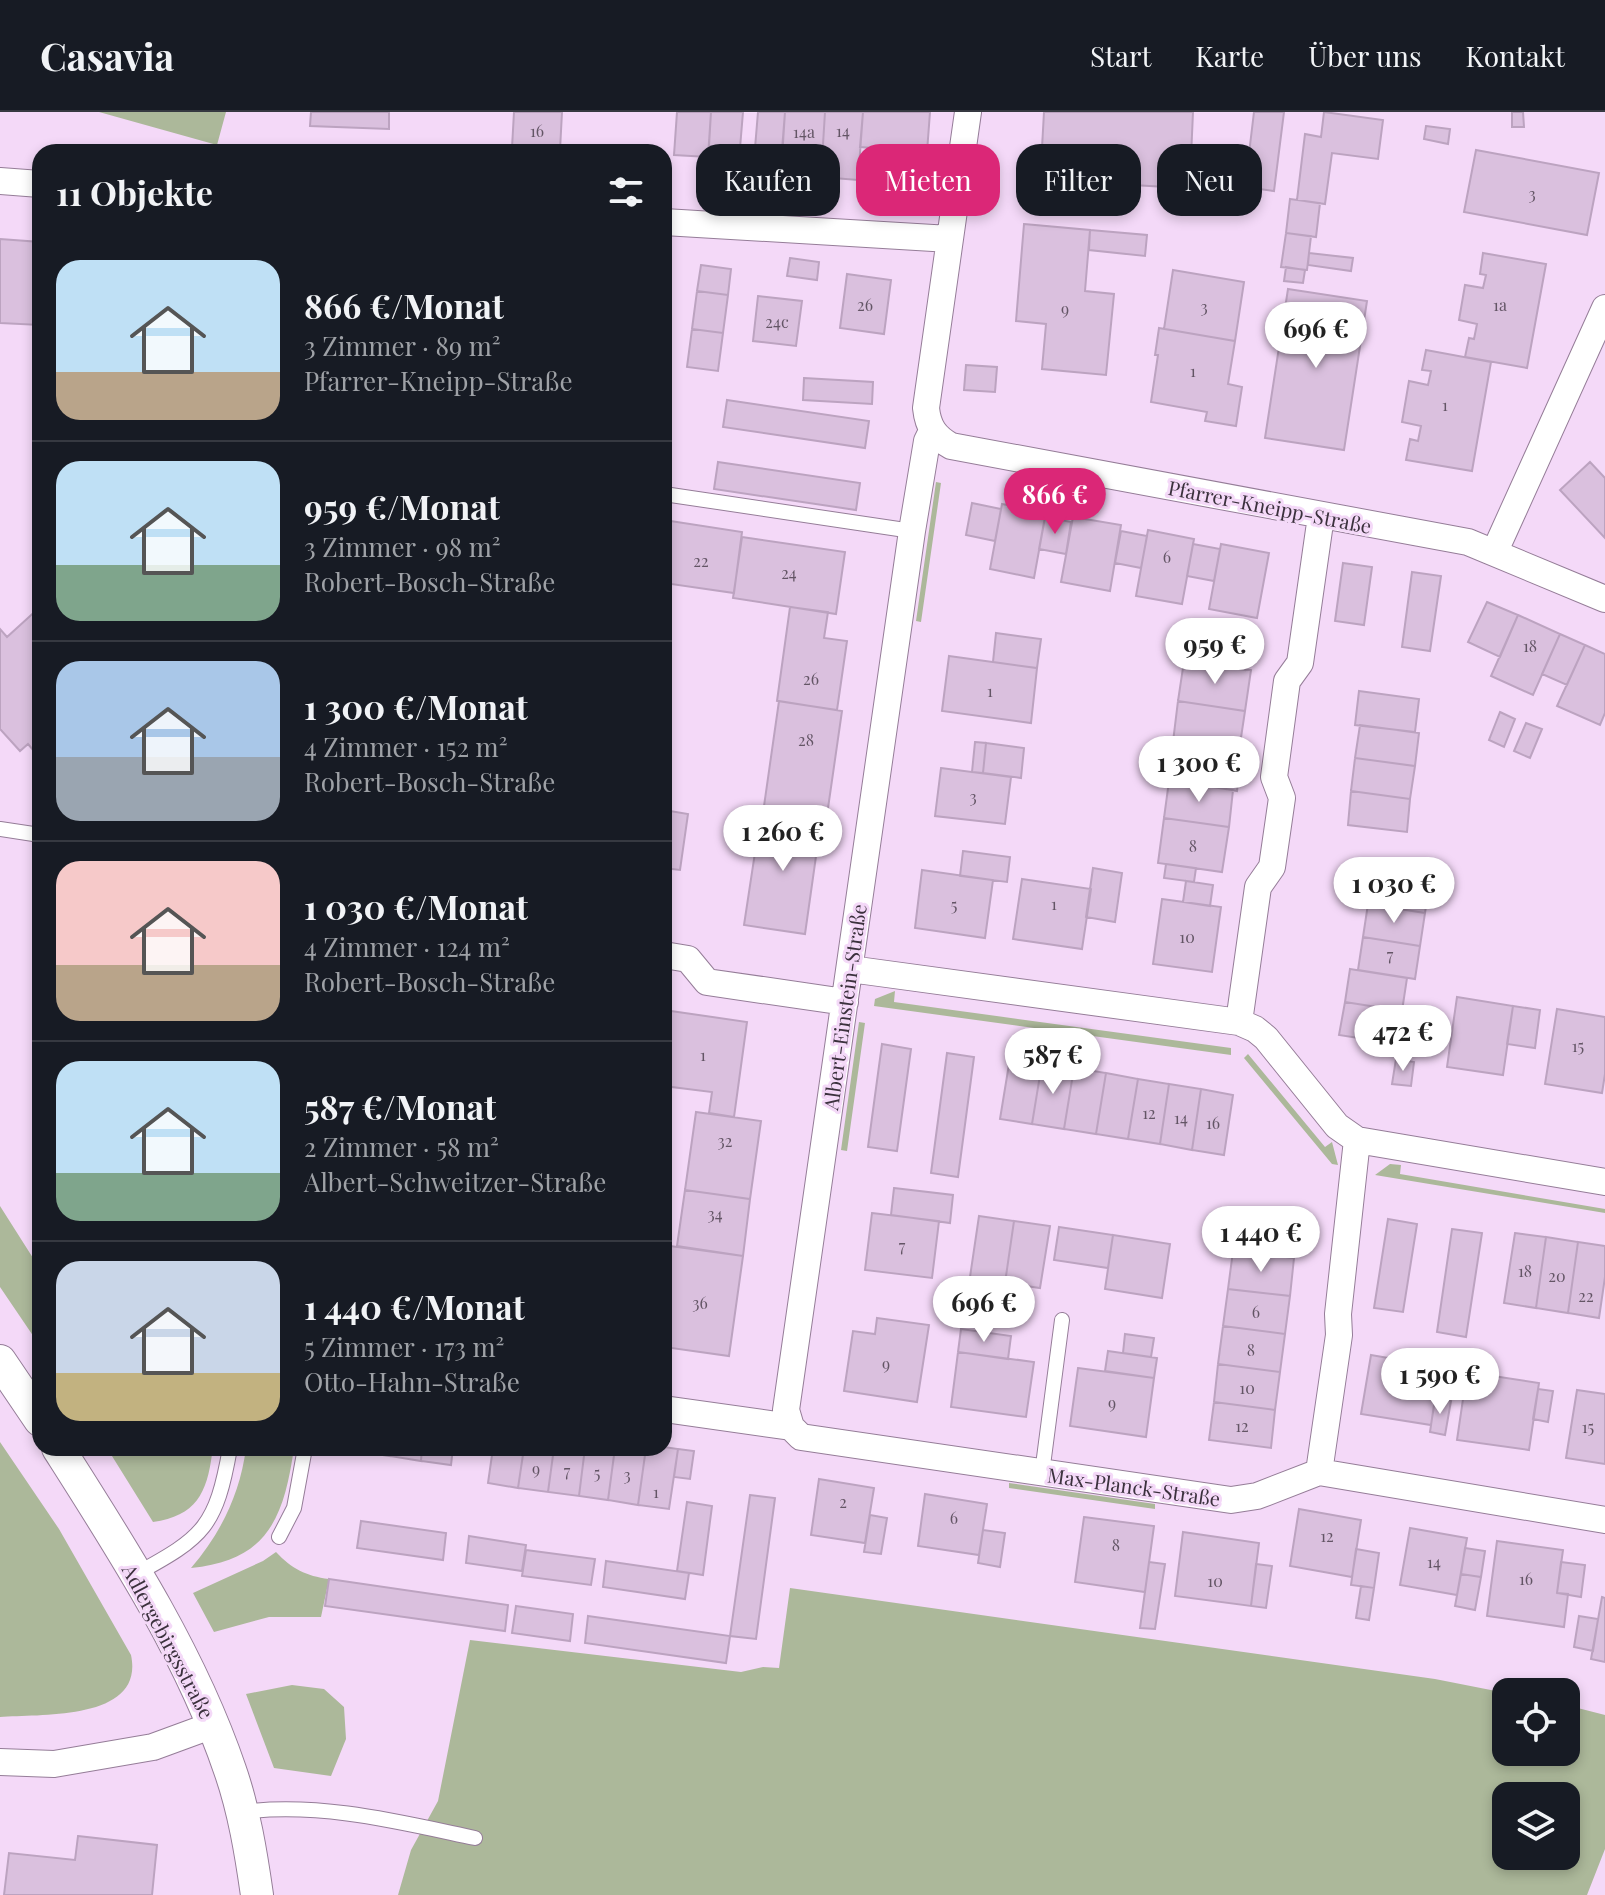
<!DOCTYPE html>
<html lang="de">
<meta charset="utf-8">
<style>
:root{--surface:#171b24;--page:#20242c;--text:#f1f3f6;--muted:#9ea1a6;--line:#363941;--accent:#db2777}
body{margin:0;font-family:"Playfair Display",serif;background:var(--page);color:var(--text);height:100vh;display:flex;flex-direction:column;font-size:30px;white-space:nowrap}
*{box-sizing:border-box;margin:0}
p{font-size:26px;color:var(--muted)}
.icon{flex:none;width:44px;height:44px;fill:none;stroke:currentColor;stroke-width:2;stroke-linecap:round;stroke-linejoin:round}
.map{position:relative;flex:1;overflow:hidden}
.panel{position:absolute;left:32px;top:32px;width:640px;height:1312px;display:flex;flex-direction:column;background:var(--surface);border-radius:24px;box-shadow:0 4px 12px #0003}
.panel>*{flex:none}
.guide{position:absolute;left:696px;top:32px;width:760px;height:72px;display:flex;gap:16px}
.controls{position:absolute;left:1492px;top:1566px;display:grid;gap:16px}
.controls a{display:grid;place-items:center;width:88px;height:88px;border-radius:16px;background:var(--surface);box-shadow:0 4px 12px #0003;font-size:40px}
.price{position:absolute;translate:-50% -68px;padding:0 18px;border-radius:28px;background:#fff;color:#222;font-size:26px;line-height:52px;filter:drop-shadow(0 2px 4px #0008)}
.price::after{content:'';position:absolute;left:50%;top:48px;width:24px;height:18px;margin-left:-12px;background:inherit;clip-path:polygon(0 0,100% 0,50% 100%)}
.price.on{background:var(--accent);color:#fff}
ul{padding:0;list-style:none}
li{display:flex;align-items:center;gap:24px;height:200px;padding:0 24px}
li+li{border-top:2px solid var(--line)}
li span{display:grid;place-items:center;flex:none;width:224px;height:160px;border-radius:24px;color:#555}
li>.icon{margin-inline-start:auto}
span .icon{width:96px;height:96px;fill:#fffc;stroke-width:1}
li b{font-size:34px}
h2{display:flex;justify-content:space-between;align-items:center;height:96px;padding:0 24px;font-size:34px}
.chip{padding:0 28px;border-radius:24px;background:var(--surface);box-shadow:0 4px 12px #0003;font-size:28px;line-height:72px}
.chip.on{background:var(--accent);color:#fff}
header{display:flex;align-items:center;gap:48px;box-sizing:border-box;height:112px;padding:0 40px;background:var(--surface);border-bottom:2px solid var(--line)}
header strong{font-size:38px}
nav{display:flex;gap:44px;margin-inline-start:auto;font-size:28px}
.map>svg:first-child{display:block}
.green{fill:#acb89a;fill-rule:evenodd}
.building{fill:#dac0de;stroke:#bca3c0;stroke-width:2}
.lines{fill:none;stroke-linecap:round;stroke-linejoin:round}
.service-casing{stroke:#957d98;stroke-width:16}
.minor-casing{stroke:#957d98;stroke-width:28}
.tertiary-casing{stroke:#957d98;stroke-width:34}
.service{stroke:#fff;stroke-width:14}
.minor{stroke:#fff;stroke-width:26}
.tertiary{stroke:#fff;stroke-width:32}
.labels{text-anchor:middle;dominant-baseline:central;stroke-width:6;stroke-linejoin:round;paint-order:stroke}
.number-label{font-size:16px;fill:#635565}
.street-label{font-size:20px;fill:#3b313d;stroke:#f4d9f8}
</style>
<header>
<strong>Casavia</strong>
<nav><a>Start</a><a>Karte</a><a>Über uns</a><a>Kontakt</a></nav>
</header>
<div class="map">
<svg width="1605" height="1783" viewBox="0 0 1605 1783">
<rect width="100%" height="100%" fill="#f4d9f8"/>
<path class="green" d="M99,0H226L217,33Z
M936,370L941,371L921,510L916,509Z
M895,879L894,890L1231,936V943L874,894L875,887Z
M859,910L865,911L847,1039L841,1038Z
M1248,942L1325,1035L1332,1030L1338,1053L1332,1052L1244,946Z
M1390,1052L1401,1053L1400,1062L1605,1097V1101L1375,1063Z
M0,1094L40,1157V1234L0,1175Z
M0,1330L59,1417L131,1543C145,1609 42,1602 0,1605Z
M107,1336H154L156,1339L212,1342C207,1381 196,1404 153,1410Z
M246,1336H294C284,1405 268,1449 191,1456C221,1421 240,1382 246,1336Z
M1009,1371L1155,1392V1397L1009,1376Z
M276,1440C292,1457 306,1464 329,1467L321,1505H269L214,1520L193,1481L263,1449Z
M790,1476L1435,1567L1506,1581V1640H1566V1593L1605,1603V1737L1587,1783H398L411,1738L438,1689L470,1528L741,1560L763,1555L779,1556ZM1506,1684H1566V1744H1506Z
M292,1573L324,1577L344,1595L346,1627L331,1664L274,1656L246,1582Z"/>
<path class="building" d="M311,0H389V17L310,14Z
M514,0H562L560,38L512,36Z
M677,0H711L708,45L674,43Z
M711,0H743L740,36L709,34Z
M758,0H785L782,38L755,36Z
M785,0H825L821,65L781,62Z
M825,0H863L858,68L821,65Z
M863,0H930L927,40L860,35Z
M1044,0H1193L1191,45H1184L1183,76L1116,72L1117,41L1042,36Z
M1254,0H1284L1274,79L1245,75Z
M1324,0L1383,8L1378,47L1332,41L1325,92L1297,88L1305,22L1321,25Z
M1512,0H1523L1524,15H1512Z
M1426,14L1450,17L1448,32L1424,27Z
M1476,38L1599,61L1587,123L1464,100Z
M1224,56L1247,59L1245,75L1222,72Z
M1290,87L1320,91L1316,125L1286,121Z
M1024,112L1090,118L1085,179L1114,182L1106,263L1042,257L1046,212L1016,209Z
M1090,118L1147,123L1145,144L1089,138Z
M1286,121L1311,124L1307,158L1281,155Z
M0,127L40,130V213L0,211Z
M1309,141L1353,146L1351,159L1308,153Z
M1483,141L1546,152L1527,256L1465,245L1469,226L1474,227L1477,212L1459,208L1465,173L1483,176L1486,163L1480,162Z
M790,146L819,150L817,168L787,164Z
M701,153L731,157L728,183L697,179Z
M1286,155L1305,158L1303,171L1284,169Z
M1173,158L1244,170L1235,229L1164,217Z
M847,162L891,168L884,222L840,216Z
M1288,177L1367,189L1344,338L1265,326Z
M697,179L728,183L723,221L692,217Z
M758,184L802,189L796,234L753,229Z
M1159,216L1235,229L1228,272L1242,275L1236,314L1205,309L1207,300L1151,290L1158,243H1155Z
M692,217L723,221L718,259L687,255Z
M1426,238L1491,250L1472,359L1406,348L1410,327L1418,329L1421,314L1402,310L1409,269L1428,273L1431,259L1422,258Z
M966,253L997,255L995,280L964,278Z
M804,266L873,270L872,292L803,288Z
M727,288L869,309L865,336L723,315Z
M718,350L860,371L856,398L714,377Z
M1590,350L1605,366V426L1560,378Z
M972,391L1001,397L995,429L966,423Z
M1002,392L1046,400L1034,466L990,457Z
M1045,405L1071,410L1066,442L1039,437Z
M1073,405L1121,413L1110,479L1061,470Z
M664,408L742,420L734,481L664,471Z
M1148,418L1194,427L1182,492L1136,484Z
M1121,419L1147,424L1141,456L1115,451Z
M742,425L845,440L836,502L733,486Z
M1193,432L1220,437L1214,469L1187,464Z
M1221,432L1269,441L1257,506L1209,497Z
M1343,451L1372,455L1364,513L1335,509Z
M1412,460L1441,464L1430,539L1402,535Z
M1487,490L1518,503L1500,545L1468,530Z
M40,495V646L28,632L20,639L0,617V517L7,525Z
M790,495L828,500L824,526L847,529L837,598L777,589Z
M1518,503L1560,522L1533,583L1491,564Z
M996,521L1041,527L1037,556L993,550Z
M1560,522L1585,533L1567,573L1542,562Z
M1211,532L1247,537L1245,558L1208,552Z
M1585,533L1605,542V601L1600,613L1557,594Z
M949,544L1037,556L1031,611L942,599Z
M1184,549L1251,558L1245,599L1178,589Z
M1359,579L1419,587L1415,620L1355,613Z
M779,589L842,599L826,710L763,701Z
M1178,589L1245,599L1239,639L1173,630Z
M1500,600L1515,607L1504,635L1489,628Z
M1526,611L1542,617L1530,646L1514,639Z
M1360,613L1419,621L1415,654L1355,646Z
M975,630L986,631L983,661L972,660Z
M986,631L1024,636L1021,666L983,661Z
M1180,631L1210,635L1207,652L1178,648Z
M1355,646L1415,654L1410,687L1351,679Z
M1188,649L1229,655L1226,677L1185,671Z
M1229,655L1240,657L1237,679L1226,677Z
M941,656L1011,665L1005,712L935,704Z
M1169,669L1233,678L1229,715L1164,706Z
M1351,679L1410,687L1407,720L1348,713Z
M664,698L688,702L680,758L664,756Z
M761,701L821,709L805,822L744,813Z
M1164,706L1229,715L1222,760L1158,751Z
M963,739L1010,745L1007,770L960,764Z
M1166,752L1196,756L1194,770L1164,766Z
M1093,756L1122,761L1115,810L1086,805Z
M922,758L993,768L985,826L915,816Z
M1373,759L1430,768L1425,801L1368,792Z
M1022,767L1091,777L1082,837L1013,827Z
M1186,769L1213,773L1210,794L1183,790Z
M1162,787L1221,795L1212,860L1153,852Z
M1368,792L1425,801L1420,834L1363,825Z
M1363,825L1420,834L1415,867L1358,858Z
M1350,857L1407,866L1402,899L1345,890Z
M1457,885L1513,894L1503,963L1447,955Z
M1345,890L1402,899L1397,932L1339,923Z
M1513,894L1540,898L1535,936L1507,932Z
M1557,897L1605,905V962L1602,981L1545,972Z
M664,898L747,910L734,1005L709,1001L712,980L664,974Z
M882,932L911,937L897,1039L868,1035Z
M947,941L974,945L958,1065L931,1061Z
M1010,946L1042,951L1032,1012L1000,1007Z
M1396,947L1414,950L1411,974L1392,972Z
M1042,951L1074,956L1064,1017L1032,1012Z
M1074,956L1106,961L1096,1022L1064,1017Z
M1106,961L1138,967L1128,1027L1096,1022Z
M1138,967L1169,972L1160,1032L1128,1027Z
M1169,972L1201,977L1192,1038L1160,1032Z
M1201,977L1233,983L1224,1043L1192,1038Z
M696,1000L761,1009L750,1087L685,1078Z
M894,1076L953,1083L950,1111L891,1103Z
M685,1078L750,1087L743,1144L677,1134Z
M872,1101L939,1109L932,1166L865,1158Z
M1237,1101L1299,1109L1294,1146L1233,1139Z
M979,1104L1014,1109L1005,1171L970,1165Z
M1388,1107L1417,1112L1403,1200L1374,1196Z
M1014,1109L1050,1114L1040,1176L1005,1171Z
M1059,1115L1113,1123L1108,1156L1054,1148Z
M1452,1117L1482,1121L1466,1225L1437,1220Z
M1515,1121L1546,1125L1536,1196L1504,1191Z
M1113,1123L1170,1132L1162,1186L1105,1177Z
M1546,1125L1578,1130L1568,1201L1536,1196Z
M1578,1130L1605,1134V1165L1599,1206L1568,1201Z
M670,1134L743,1144L729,1244L664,1235V1178Z
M1233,1139L1294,1146L1290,1184L1228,1177Z
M1228,1177L1290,1184L1285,1222L1223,1214Z
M877,1206L929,1213L917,1290L844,1279L853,1219L875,1222Z
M1223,1214L1285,1222L1280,1260L1218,1252Z
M961,1217L1011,1224L1008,1247L958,1240Z
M1125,1222L1154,1226L1151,1245L1123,1241Z
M1108,1239L1157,1246L1154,1266L1105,1259Z
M958,1240L1034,1250L1026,1305L951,1295Z
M1371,1243L1440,1255L1431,1313L1361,1302Z
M1218,1252L1280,1260L1275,1298L1214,1290Z
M1078,1256L1154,1266L1146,1325L1070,1314Z
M1467,1260L1539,1271L1529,1338L1457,1328Z
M1538,1277L1553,1279L1548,1310L1533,1307Z
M1577,1278L1605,1282V1352L1566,1346Z
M1435,1286L1451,1289L1445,1323L1430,1320Z
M1214,1290L1275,1298L1271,1336L1209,1328Z
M664,1335L678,1337L669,1397L638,1393L646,1336Z
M361,1336H391L390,1344L361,1340Z
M391,1336H422L421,1349L390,1344Z
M422,1336H453L451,1353L421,1349Z
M493,1336H524L518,1376L488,1371Z
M524,1336H554L548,1380L518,1376Z
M554,1336H585L579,1384L548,1380Z
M585,1336H615L608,1388L579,1384Z
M615,1336H646L638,1393L608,1388Z
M678,1337L694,1339L690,1367L674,1365Z
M819,1367L874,1376L865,1431L811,1423Z
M925,1382L987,1392L979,1443L918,1434Z
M750,1383L775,1386L756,1527L730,1524Z
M687,1390L712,1394L703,1463L677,1459Z
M1299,1397L1361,1408L1352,1465L1290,1454Z
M870,1403L887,1406L881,1442L864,1440Z
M1084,1405L1154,1414L1145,1480L1075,1470Z
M361,1409L446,1421L443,1448L357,1436Z
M1410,1416L1467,1426L1457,1483L1400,1473Z
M983,1418L1005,1421L1000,1455L978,1451Z
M1183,1420L1259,1431L1251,1494L1175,1484Z
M469,1424L526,1433L522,1459L466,1451Z
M1497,1429L1563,1438L1557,1481L1568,1482L1564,1515L1487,1504Z
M1465,1436L1485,1439L1481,1465L1461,1462Z
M1356,1437L1379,1441L1374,1476L1351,1473Z
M526,1438L595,1447L591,1473L522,1464Z
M606,1449L689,1461L685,1487L603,1475Z
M1149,1450L1165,1452L1155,1517L1140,1516Z
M1561,1450L1585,1453L1581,1485L1557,1481Z
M1256,1452L1272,1454L1266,1496L1251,1494Z
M1461,1462L1481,1465L1475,1498L1455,1494Z
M329,1467L508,1493L505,1519L325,1494Z
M1361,1474L1374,1476L1369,1508L1356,1506Z
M1602,1485L1605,1486V1550L1591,1547Z
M516,1494L573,1502L570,1529L512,1521Z
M588,1504L730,1524L726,1551L585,1531Z
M1579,1504L1598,1507L1593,1539L1574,1535Z
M78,1724L157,1733L152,1783H4L9,1741L75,1748Z"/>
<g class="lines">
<g class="service-casing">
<path id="service" d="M664,382L912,419
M0,717L40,723
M1042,1361L1062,1208
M279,1425L294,1396L305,1336
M136,1462C204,1425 216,1415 230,1336
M242,1700C321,1690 399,1710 475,1726"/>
</g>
<g class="minor-casing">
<path id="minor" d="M968,0L926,296C928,315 935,325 951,334L1468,430L1605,487
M0,69L40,72
M664,110L950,127
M932,319L927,329L912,419L786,1298L791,1315L801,1325L1231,1388L1257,1384L1319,1360L1605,1408
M1495,439L1605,196
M664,843L688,847L707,870L845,890
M850,857L1239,910L1255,917L1266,926L1337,1014L1357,1028L1605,1070
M1239,910L1258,775L1272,755L1282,686L1274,665L1287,569L1300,551L1321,404
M664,1297L791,1315
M1319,1360L1339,1223L1338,1202L1357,1028
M0,1650L54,1652L153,1635L213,1613"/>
</g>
<g class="tertiary-casing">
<path id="tertiary" d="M0,1249L40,1308
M58,1336C123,1438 191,1543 230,1658C244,1698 251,1741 257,1783"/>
</g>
<use href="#service" class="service"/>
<use href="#minor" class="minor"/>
<use href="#tertiary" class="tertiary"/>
</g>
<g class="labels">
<g class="number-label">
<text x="537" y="18">16</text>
<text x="843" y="18">14</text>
<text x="804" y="19">14a</text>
<text x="1532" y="81">3</text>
<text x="865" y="192">26</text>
<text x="1500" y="192">1a</text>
<text x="1204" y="194">3</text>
<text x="1065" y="196">9</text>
<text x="777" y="209">24c</text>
<text x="1193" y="258">1</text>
<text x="1445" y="292">1</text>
<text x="1167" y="444">6</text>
<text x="701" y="448">22</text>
<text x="789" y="460">24</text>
<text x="1530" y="533">18</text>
<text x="811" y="566">26</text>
<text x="990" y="578">1</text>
<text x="806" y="627">28</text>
<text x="973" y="684">3</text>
<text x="1193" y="733">8</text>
<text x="1054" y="791">1</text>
<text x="954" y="792">5</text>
<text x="1187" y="824">10</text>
<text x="1390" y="842">7</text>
<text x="1578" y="933">15</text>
<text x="703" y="942">1</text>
<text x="1149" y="1000">12</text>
<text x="1181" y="1005">14</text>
<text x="1213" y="1010">16</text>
<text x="725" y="1028">32</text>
<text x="715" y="1101">34</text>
<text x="902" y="1133">7</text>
<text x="1525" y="1158">18</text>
<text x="1557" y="1163">20</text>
<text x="1586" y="1183">22</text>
<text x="700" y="1190">36</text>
<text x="1256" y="1199">6</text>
<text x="1251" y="1237">8</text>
<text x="886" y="1251">9</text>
<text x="1247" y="1275">10</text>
<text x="1112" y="1290">9</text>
<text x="1242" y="1313">12</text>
<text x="1588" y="1314">15</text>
<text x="536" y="1356">9</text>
<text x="567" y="1358">7</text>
<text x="597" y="1360">5</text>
<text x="627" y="1362">3</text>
<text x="656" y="1379">1</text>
<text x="843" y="1389">2</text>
<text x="954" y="1405">6</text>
<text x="1327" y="1423">12</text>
<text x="1116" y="1432">8</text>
<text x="1434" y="1449">14</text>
<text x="1526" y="1466">16</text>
<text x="1215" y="1468">10</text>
</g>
<g class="street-label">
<text transform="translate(1270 394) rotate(11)">Pfarrer-Kneipp-Straße</text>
<text transform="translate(844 895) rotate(-82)">Albert-Einstein-Straße</text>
<text transform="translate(1134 1374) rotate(8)">Max-Planck-Straße</text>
<text transform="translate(169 1529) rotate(62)">Adlergebirgsstraße</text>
</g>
</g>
</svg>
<div class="controls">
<a><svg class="icon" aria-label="locate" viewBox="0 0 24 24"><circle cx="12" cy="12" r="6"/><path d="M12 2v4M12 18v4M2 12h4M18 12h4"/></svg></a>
<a><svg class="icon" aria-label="layers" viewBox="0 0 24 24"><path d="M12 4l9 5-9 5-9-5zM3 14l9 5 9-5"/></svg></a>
</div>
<b class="price" style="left:1316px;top:258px">696 €</b>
<b class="price on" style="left:1055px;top:424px">866 €</b>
<b class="price" style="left:1215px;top:574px">959 €</b>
<b class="price" style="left:1199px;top:692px">1 300 €</b>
<b class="price" style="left:783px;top:761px">1 260 €</b>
<b class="price" style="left:1394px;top:813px">1 030 €</b>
<b class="price" style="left:1403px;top:961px">472 €</b>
<b class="price" style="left:1053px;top:984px">587 €</b>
<b class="price" style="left:1261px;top:1162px">1 440 €</b>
<b class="price" style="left:984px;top:1232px">696 €</b>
<b class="price" style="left:1440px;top:1304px">1 590 €</b>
<div class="guide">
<a class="chip">Kaufen</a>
<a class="chip on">Mieten</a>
<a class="chip">Filter</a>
<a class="chip">Neu</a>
</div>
<section class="panel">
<h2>11 Objekte<svg class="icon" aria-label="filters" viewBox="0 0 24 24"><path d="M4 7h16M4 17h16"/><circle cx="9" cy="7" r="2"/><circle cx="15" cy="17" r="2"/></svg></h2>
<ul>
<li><span style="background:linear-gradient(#bfe0f5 70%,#b9a48a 0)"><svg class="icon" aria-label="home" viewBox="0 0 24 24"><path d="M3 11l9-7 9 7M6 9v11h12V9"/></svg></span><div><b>866 €/Monat</b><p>3 Zimmer · 89 m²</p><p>Pfarrer-Kneipp-Straße</p></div></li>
<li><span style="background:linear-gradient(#bfe0f5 65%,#7fa58c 0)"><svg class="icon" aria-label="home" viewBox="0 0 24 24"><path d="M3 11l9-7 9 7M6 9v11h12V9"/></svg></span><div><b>959 €/Monat</b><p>3 Zimmer · 98 m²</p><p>Robert-Bosch-Straße</p></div></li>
<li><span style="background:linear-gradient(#a9c7e8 60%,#9aa5b1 0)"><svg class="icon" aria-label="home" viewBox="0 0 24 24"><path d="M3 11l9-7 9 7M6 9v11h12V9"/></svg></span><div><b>1 300 €/Monat</b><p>4 Zimmer · 152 m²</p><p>Robert-Bosch-Straße</p></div></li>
<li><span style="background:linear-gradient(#f6c9c9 65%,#b9a48a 0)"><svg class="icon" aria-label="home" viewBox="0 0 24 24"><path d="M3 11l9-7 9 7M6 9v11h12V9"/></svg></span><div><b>1 030 €/Monat</b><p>4 Zimmer · 124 m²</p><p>Robert-Bosch-Straße</p></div></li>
<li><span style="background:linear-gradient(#bfe0f5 70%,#7fa58c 0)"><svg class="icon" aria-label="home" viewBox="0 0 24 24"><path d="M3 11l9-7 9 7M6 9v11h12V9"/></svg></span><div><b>587 €/Monat</b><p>2 Zimmer · 58 m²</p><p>Albert-Schweitzer-Straße</p></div></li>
<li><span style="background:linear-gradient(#c9d6e8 70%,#c2b280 0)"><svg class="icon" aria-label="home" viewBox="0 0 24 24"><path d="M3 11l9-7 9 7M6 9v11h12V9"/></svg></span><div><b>1 440 €/Monat</b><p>5 Zimmer · 173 m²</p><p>Otto-Hahn-Straße</p></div></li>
</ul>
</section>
</div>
